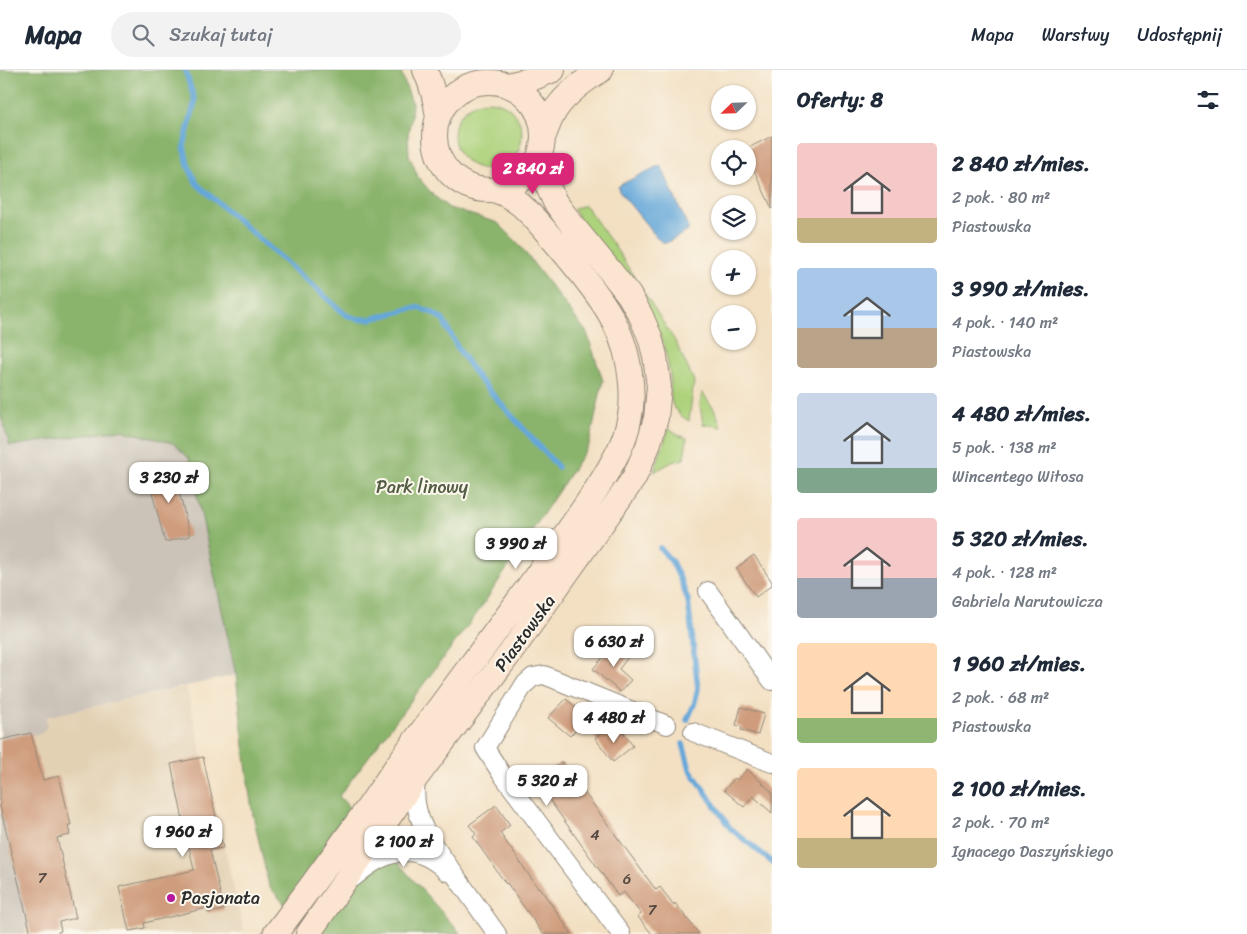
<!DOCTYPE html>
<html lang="pl">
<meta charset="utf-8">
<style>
:root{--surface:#fff;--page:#f2f2f3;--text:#1f2937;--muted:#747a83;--line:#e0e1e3;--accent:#db2777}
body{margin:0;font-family:Sriracha,sans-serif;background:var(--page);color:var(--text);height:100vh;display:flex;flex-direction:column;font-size:19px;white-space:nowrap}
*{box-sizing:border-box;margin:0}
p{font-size:16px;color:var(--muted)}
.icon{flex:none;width:28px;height:28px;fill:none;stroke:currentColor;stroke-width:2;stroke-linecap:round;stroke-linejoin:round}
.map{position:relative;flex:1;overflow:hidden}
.details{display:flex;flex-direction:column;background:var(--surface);width:475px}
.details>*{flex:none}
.needle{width:32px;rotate:247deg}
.tools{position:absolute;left:711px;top:15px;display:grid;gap:10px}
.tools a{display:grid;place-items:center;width:45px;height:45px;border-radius:50%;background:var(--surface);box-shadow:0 1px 4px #0004;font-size:25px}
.price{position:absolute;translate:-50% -42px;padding:0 11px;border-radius:10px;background:#fff;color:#222;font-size:16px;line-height:32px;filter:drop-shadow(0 1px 2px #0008)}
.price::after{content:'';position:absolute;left:50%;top:30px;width:15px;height:11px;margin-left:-8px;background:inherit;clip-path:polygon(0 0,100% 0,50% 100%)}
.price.on{background:var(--accent);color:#fff}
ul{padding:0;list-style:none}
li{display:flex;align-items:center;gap:15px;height:125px;padding:0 25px}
li span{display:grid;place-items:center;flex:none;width:140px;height:100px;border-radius:5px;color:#555}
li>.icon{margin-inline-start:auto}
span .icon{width:60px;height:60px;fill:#fffc;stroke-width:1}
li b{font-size:21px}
h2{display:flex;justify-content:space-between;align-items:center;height:60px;padding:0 25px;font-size:21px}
header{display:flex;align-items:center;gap:30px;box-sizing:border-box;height:70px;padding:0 25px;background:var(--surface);border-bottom:1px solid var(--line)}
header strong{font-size:24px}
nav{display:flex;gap:28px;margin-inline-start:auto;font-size:18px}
.search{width:350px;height:45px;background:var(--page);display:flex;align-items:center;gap:12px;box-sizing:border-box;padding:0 18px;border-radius:28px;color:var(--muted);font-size:19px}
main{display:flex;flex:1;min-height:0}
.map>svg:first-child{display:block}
.built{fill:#e3d1b4}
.industrial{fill:#cbc3b8}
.green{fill:#add27c;stroke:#6c7e54}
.forest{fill:#8ab46c;stroke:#5a704c}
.water{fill:#65a7d9;stroke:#486982}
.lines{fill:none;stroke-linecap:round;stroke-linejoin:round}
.stream{stroke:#65a7d9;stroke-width:5.5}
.building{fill:#cf9c7d}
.minor-casing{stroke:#8f8677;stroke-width:20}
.secondary-casing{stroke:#8f8677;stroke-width:26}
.minor{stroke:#fff;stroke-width:18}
.secondary{stroke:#fce5d0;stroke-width:24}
.poi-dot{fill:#b5179e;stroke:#fbf7ec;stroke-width:2}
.labels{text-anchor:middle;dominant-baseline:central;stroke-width:4;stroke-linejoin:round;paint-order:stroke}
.number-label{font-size:15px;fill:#544740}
.park-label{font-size:18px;fill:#525d43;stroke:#fbf7ec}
.street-label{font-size:18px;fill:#2b2b2b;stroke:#fbf7ec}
.poi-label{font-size:18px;fill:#2b2b2b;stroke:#fbf7ec;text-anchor:start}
</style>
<header>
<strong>Mapa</strong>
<div class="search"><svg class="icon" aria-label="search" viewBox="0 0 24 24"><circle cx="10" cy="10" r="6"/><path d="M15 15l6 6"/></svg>Szukaj tutaj</div>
<nav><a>Mapa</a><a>Warstwy</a><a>Udostępnij</a></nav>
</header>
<main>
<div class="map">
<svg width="772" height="864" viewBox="0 0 772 864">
<rect width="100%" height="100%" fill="#fbf7ec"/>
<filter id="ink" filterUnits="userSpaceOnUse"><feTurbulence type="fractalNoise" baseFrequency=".02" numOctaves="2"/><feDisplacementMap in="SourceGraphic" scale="10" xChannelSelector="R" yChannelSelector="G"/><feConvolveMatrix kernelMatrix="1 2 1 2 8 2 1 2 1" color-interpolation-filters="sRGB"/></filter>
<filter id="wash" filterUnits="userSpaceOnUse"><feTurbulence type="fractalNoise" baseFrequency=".0096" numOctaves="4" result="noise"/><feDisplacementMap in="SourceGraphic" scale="20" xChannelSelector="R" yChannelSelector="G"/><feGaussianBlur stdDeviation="1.12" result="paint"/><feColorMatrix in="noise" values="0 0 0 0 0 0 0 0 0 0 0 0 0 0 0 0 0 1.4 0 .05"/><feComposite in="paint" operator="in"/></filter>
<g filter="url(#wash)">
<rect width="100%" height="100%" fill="#f3e0c3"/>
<path class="built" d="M186,617L244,861L235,864H27L26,861L24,862V859L29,858L0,670L31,663L46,647Z"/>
<path class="industrial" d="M0,342L10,376L120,360L173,373L189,388L236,605L46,647L47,657L41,664L32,665L31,663L0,670Z
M0,736L30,858L24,859L27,864H0Z"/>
<path class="green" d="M454 65a34 34 0 1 1 68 0a34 34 0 1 1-68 0Z
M585,135L615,177L675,271L694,311L689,351L680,345L673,336L671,329L670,304L664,274L573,139Z
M702,322L714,339L722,357L703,354L700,335Z
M669,358L680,366L687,368L684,389L672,392L654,402Z"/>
<path class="forest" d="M0,0H400L412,33L411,48L408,64L409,85L418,107L433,125L449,138L498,153L517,172L587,263L603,311L589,375L478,542L339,726L461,864H310L269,816L253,745L249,720L236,605L189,388L173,373L120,360L10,376L0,342Z"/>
<path class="water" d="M660,96L662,98L688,157V161L666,173L663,172L659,170L619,121L618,117L620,115L656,97Z"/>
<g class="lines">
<path class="stream" d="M185,0L195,31L184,76L188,95L197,114L346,245L358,249H371L413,238H421L433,243L443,250L459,280L478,308L558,397
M660,478L672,492L680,509L688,530L698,619L694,635L687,650
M683,674L690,699L730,758L772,792"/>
</g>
<g id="blocks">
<path class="building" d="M772,66V139L748,87V79H746Z
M173,397L190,466L165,472L147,403Z
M754,485L772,512V515L756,527L736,498Z
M615,573L629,586L619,599L631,610L620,622L593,599Z
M566,629L588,647L570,666L548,648Z
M741,637L764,644L758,665L741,660L742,657L736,655Z
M620,658L633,676L613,692L595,668L606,659L610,664Z
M31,663L43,710L59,706L71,755H68L70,765L57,768L76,848L59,852L61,861L58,862V864H31L0,736V670Z
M203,687L223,778L210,780L224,840L208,843L207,838L144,853L145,858L129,861L119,817L194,800L171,694Z
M562,692L656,820L660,817L674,835L675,833L699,864H652L638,847L641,844L624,822L618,826L536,711Z
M747,699L772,722V743L753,726L744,737L724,720L735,708L737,710Z
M496,735L510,755L500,763L538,818L539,817L572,864H543L507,813L506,814L473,767L476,764L469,755Z"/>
</g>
</g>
<g filter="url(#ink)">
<use href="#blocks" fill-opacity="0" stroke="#8f8677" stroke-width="1"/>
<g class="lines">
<g class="minor-casing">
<path id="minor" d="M708,521L772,611
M693,662L772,693
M416,708C413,733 418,748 430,770L497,864
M353,808C384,781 414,769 447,802
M621,864L501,703L485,678L524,615L533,607L544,605L667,655"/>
</g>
<g class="secondary-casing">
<path id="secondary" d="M425,0C432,16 436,31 438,48
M435 66a54 54 0 1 1 108 0a54 54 0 1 1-108 0Z
M508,15L529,10L553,0
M543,68C547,58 550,48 556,39C567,23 585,10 601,0
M275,864C306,824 335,783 365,742C377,725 389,707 401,690C445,629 490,570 534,509C556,477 580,445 601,412C613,392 625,373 629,350C632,338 632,325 631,313C627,263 606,234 575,196C565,183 554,171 543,158C528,141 515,126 493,120
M308,864L416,708L511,582L601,455L634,408L648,376L656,348L659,317L655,286L650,267L641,246L629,225L611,202L573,156L555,132L545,110L542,101L540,85"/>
</g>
<use href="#minor" class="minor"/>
<use href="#secondary" class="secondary"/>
</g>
</g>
<circle class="poi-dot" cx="171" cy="828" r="5"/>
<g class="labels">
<g class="number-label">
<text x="595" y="765">4</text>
<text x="42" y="808">7</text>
<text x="627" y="809">6</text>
<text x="652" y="840">7</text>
</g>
<g class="park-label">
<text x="422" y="417">Park linowy</text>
</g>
<g class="street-label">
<text transform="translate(525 563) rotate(-54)">Piastowska</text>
</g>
<g class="poi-label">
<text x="181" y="828">Pasjonata</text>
</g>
</g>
</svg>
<div class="tools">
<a><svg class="needle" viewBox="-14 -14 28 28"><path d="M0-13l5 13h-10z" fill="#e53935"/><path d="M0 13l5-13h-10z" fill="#747a83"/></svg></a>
<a><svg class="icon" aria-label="locate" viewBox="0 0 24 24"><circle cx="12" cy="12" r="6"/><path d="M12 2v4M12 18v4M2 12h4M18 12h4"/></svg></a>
<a><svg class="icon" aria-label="layers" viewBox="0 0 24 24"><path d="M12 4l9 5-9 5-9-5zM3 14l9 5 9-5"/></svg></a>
<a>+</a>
<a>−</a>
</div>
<b class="price on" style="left:533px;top:125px">2 840 zł</b>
<b class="price" style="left:169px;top:434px">3 230 zł</b>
<b class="price" style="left:516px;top:500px">3 990 zł</b>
<b class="price" style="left:614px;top:598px">6 630 zł</b>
<b class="price" style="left:614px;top:674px">4 480 zł</b>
<b class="price" style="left:547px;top:737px">5 320 zł</b>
<b class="price" style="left:183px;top:788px">1 960 zł</b>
<b class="price" style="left:404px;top:798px">2 100 zł</b>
</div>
<section class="details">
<h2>Oferty: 8<svg class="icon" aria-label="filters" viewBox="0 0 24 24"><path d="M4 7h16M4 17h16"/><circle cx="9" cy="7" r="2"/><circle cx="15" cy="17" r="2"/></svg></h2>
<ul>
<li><span style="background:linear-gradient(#f6c9c9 75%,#c2b280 0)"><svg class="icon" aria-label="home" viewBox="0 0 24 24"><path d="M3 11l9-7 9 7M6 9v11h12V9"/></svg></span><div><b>2 840 zł/mies.</b><p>2 pok. · 80 m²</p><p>Piastowska</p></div></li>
<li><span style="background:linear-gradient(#a9c7e8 60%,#b9a48a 0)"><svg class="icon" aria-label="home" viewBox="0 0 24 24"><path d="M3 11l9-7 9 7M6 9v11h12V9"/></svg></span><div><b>3 990 zł/mies.</b><p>4 pok. · 140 m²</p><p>Piastowska</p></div></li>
<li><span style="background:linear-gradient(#c9d6e8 75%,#7fa58c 0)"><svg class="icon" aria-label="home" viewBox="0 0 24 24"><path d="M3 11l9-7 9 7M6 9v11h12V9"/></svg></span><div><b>4 480 zł/mies.</b><p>5 pok. · 138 m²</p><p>Wincentego Witosa</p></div></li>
<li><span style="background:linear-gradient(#f6c9c9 60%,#9aa5b1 0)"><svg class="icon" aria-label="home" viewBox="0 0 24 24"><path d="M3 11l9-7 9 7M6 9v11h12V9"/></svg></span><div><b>5 320 zł/mies.</b><p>4 pok. · 128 m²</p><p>Gabriela Narutowicza</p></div></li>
<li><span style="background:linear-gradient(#ffd9b3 75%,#8fb573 0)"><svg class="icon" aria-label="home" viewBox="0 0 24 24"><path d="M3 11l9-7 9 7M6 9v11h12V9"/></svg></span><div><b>1 960 zł/mies.</b><p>2 pok. · 68 m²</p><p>Piastowska</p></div></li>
<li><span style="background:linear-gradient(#ffd9b3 70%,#c2b280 0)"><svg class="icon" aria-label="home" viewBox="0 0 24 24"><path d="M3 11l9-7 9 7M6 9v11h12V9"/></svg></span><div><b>2 100 zł/mies.</b><p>2 pok. · 70 m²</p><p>Ignacego Daszyńskiego</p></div></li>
</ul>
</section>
</main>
